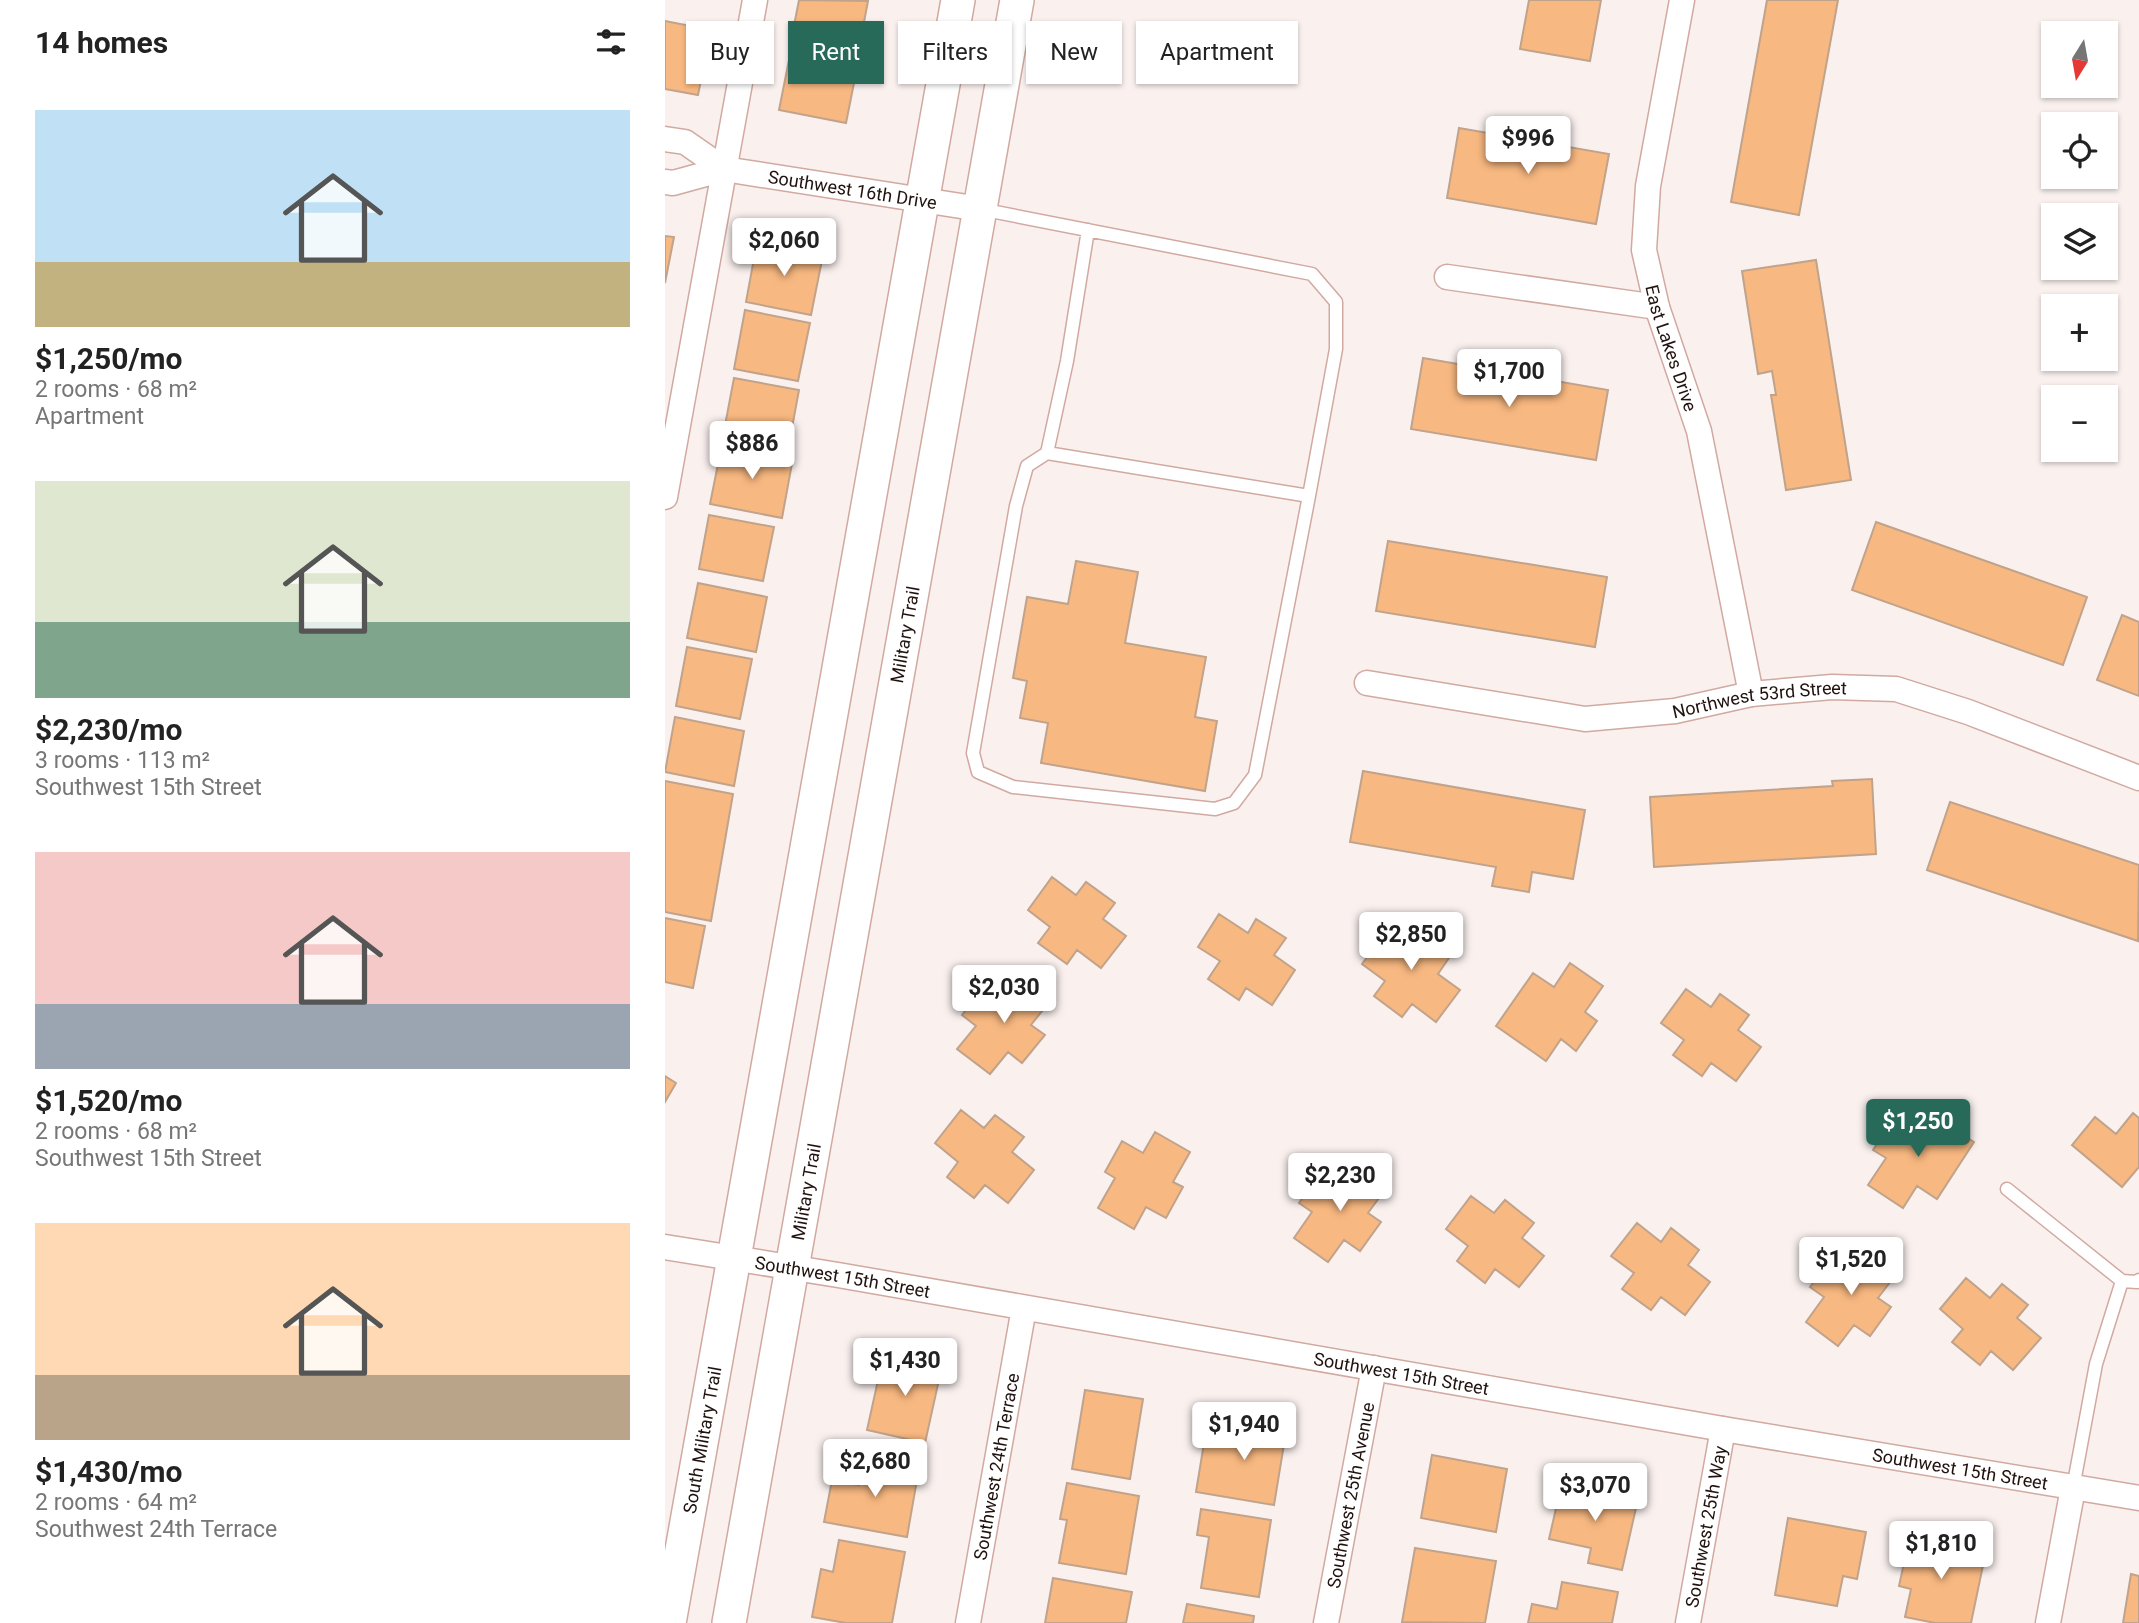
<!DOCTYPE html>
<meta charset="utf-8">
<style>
:root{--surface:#fff;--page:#f6f6f6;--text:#222;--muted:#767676;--accent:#286a5a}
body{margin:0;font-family:Roboto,sans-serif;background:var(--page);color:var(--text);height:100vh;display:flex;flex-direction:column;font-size:26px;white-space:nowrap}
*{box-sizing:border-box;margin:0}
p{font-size:23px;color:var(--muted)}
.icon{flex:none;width:38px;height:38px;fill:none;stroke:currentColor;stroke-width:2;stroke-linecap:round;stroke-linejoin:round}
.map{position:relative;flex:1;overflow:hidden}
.panel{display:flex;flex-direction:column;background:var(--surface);width:665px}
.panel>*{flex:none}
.guide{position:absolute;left:21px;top:21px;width:665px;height:63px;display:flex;gap:14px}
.needle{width:46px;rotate:191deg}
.controls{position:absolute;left:1376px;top:21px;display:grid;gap:14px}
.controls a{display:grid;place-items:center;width:77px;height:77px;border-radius:0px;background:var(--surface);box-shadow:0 2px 5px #0004;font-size:35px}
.price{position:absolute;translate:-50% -60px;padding:0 16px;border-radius:7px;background:#fff;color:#222;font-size:23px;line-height:46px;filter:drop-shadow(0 2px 4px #0008)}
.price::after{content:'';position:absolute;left:50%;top:42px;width:21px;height:16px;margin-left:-10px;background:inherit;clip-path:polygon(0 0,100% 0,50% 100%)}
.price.active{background:var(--accent);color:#fff}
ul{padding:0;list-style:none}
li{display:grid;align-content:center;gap:14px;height:371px;padding:0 35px}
li span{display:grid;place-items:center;height:217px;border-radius:0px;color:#555}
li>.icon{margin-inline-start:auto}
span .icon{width:126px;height:126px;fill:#fffc;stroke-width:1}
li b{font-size:30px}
h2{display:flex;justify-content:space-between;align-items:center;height:84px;padding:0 35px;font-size:30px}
.tag{padding:0 24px;border-radius:0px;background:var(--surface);box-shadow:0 2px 5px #0004;font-size:24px;line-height:63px}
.tag.active{background:var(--accent);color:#fff}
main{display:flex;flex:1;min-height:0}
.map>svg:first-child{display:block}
.building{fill:#f8b881;stroke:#c1a38b;stroke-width:2}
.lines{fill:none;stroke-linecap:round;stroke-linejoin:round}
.lane-casing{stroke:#d1a9a1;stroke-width:15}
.street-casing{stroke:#d1a9a1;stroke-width:27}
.secondary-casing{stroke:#d1a9a1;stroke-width:36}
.lane{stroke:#fff;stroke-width:12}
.street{stroke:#fff;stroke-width:24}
.secondary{stroke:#fff;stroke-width:33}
.labels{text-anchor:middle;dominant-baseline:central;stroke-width:5;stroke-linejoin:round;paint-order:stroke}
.street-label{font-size:18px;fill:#20120f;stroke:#fff}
</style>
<main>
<section class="panel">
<h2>14 homes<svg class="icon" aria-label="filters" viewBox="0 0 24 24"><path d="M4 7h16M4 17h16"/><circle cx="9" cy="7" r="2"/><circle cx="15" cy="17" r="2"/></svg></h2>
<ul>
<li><span style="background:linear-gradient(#bfe0f5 70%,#c2b280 0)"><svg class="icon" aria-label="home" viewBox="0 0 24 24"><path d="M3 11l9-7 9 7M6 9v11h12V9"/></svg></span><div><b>$1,250/mo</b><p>2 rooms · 68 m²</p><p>Apartment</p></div></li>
<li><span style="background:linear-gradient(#dfe7d0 65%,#7fa58c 0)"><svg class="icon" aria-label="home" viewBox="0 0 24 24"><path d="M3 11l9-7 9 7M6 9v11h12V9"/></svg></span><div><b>$2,230/mo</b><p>3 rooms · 113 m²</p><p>Southwest 15th Street</p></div></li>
<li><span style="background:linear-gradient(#f6c9c9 70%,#9aa5b1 0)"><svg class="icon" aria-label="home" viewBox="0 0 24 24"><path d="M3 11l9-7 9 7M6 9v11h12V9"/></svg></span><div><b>$1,520/mo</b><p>2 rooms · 68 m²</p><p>Southwest 15th Street</p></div></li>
<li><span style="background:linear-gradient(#ffd9b3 70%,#b9a48a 0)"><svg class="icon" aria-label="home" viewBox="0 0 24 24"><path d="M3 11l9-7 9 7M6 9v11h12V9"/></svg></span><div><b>$1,430/mo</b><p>2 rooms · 64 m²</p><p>Southwest 24th Terrace</p></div></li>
</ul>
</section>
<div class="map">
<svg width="1474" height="1623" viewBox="0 0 1474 1623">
<rect width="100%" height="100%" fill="#faf1ef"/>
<path class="building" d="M134,0L203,1L192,59L125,46Z
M864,0H936L925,61L855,49Z
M1102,0H1173L1134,215L1066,202Z
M0,21L46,30L33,95L0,89Z
M125,55L192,68L181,123L114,110Z
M794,128L944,154L931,224L782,198Z
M0,236L9,237L0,283Z
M92,242L158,255L146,315L81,302Z
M1151,260L1186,480L1121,490L1106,395H1111L1107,371L1093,374L1077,271Z
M80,310L145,323L133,381L69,369Z
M758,358L943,390L931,460L746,429Z
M69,378L134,390L123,449L58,436Z
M57,444L128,458L117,518L45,504Z
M44,515L109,527L98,581L34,569Z
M1211,522L1422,597L1398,665L1187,590Z
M723,541L942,577L930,647L711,611Z
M411,561L473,572L460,643L541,657L530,717L552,721L540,791L376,763L383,723L355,718L362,681L348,678L362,597L403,604Z
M33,583L102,597L91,652L22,638Z
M1457,615L1474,622V696L1432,680Z
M22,647L87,659L75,719L11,706Z
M10,717L79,731L69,786L0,772Z
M698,771L920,810L908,879L867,872L864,892L827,886L831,867L685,842Z
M1207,779L1211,854L989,867L985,797L1168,786L1167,781Z
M0,781L68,794L46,921L0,912Z
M1285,802L1474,865L1473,941L1262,870Z
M387,877L411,895L421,882L450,903L438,919L461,936L436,968L412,950L402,964L373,943L385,927L363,910Z
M554,914L583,933L591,919L621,938L609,955L630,970L607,1005L581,988L574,1000L543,979L555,961L533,947Z
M733,916L786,955L773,974L795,990L771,1022L747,1004L737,1017L709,996L720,981L697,964Z
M0,918L40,926L28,988L0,982Z
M905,963L938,986L920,1012L932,1021L911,1051L896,1039L881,1061L831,1026L868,973L889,987Z
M352,975L385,1001L366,1025L380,1035L357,1063L343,1052L325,1074L292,1049L311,1026L297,1015L320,986L335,997Z
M1021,989L1046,1007L1055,994L1084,1015L1073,1030L1096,1047L1071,1081L1046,1063L1037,1076L1008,1055L1019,1040L996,1023Z
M0,1076L11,1083L0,1102Z
M296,1110L319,1128L330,1115L359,1137L347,1152L369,1170L343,1203L320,1185L309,1198L282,1177L293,1162L270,1143Z
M1260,1111L1309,1142L1272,1199L1252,1186L1238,1208L1203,1185L1221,1158L1208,1150L1228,1120L1246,1132Z
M1468,1113L1474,1118V1167L1457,1187L1407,1145L1430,1117L1451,1134Z
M490,1132L525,1152L508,1182L518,1187L501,1218L481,1207L469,1229L433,1208L450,1178L440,1172L457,1141L478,1153Z
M690,1164L722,1187L703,1213L716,1222L695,1251L679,1240L663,1262L629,1238L647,1212L634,1203L654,1175L673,1188Z
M806,1196L829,1213L840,1200L869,1223L857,1238L879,1256L854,1287L830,1269L820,1283L792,1261L803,1246L781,1229Z
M972,1223L996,1242L1006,1228L1034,1250L1023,1265L1045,1282L1020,1315L996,1297L986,1310L957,1289L969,1273L946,1256Z
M1198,1248L1232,1273L1213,1298L1226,1307L1205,1336L1189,1325L1173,1346L1141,1322L1159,1297L1145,1287L1167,1259L1182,1269Z
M1301,1278L1325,1298L1337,1284L1363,1305L1352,1318L1376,1338L1348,1370L1326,1351L1315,1365L1287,1342L1298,1329L1275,1309Z
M219,1353L277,1366L260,1443L202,1430Z
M420,1390L478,1399L465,1479L407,1469Z
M564,1416L622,1426L609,1505L531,1492L539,1443L559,1446Z
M767,1455L842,1469L831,1532L756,1518Z
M199,1458L254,1468L242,1537L159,1522L167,1480L194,1485Z
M897,1482L973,1499L957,1570L923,1563L926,1548L884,1539Z
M402,1483L474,1496L461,1574L394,1563L402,1520L395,1519Z
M536,1509L606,1520L594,1597L536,1588L544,1537L532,1535Z
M1123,1518L1201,1532L1192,1579L1178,1576L1172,1606L1110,1595Z
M1245,1535L1321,1551L1306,1623H1270L1240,1617L1246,1589L1234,1586Z
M174,1540L240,1552L227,1623H181L147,1617L156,1569L168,1572Z
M750,1548L831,1561L820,1623L737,1622Z
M1466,1574L1474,1576V1623H1458Z
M388,1578L467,1592L461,1623H380Z
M897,1582L953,1592L947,1623H863L867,1604L892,1609Z
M522,1604L589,1616L588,1623H518Z"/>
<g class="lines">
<g class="lane-casing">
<path id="lane" d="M315,209L647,274L671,302V349L644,496L590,775L569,803L550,809L348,787L313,772L308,753L351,506L362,466L382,453
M423,230L402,361L382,453L644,496
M1342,1189L1457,1281L1472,1282L1474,1280
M1408,1488L1431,1364L1457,1281"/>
</g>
<g class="street-casing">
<g id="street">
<path id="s1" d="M1017,0L983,186L979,250L992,307L1034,431L1086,694"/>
<path d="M0,139L20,142L59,169"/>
<path id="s2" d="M0,182L8,183L59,169L315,209"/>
<path d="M782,277L992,307"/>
<path d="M0,497L90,0"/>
<path id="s3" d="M702,683L920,719L1010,711L1086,694L1167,687L1231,689L1303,712L1474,778"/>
<path id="s4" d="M0,1247L173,1275L1058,1429L1474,1498"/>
<path id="s5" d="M303,1623L359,1308"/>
<path id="s6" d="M661,1623L709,1368"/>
<path id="s7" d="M1023,1623L1058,1429"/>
<path d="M1383,1623L1408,1488"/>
</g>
</g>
<g class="secondary-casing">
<g id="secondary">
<path id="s8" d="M4,1623L293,0"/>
<path id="s9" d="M64,1623L352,0"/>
</g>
</g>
<use href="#lane" class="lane"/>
<use href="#street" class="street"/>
<use href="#secondary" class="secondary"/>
</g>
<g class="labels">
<g class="street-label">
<text stroke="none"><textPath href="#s2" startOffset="191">Southwest 16th Drive</textPath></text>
<text stroke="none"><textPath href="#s1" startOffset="355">East Lakes Drive</textPath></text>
<text stroke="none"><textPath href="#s9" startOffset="1004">Military Trail</textPath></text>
<text stroke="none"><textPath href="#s3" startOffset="397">Northwest 53rd Street</textPath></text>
<text stroke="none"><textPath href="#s9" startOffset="438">Military Trail</textPath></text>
<text stroke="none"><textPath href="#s4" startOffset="180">Southwest 15th Street</textPath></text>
<text stroke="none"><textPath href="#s4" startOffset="747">Southwest 15th Street</textPath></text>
<text stroke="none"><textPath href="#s8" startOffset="186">South Military Trail</textPath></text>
<text stroke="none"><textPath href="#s5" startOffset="159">Southwest 24th Terrace</textPath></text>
<text stroke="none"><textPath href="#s4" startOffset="1314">Southwest 15th Street</textPath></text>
<text stroke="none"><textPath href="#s6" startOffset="130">Southwest 25th Avenue</textPath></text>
<text stroke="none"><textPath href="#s7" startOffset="98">Southwest 25th Way</textPath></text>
</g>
</g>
</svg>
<div class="controls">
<a><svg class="needle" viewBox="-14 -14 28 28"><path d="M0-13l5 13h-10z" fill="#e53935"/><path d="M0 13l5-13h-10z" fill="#767676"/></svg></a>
<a><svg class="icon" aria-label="locate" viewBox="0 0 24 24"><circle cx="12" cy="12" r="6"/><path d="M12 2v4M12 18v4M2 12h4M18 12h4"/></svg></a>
<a><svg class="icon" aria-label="layers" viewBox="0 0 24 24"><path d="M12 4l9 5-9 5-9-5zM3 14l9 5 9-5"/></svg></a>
<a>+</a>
<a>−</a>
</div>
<b class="price" style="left:863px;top:176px">$996</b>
<b class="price" style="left:119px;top:278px">$2,060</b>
<b class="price" style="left:844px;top:409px">$1,700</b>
<b class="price" style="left:87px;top:481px">$886</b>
<b class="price" style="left:746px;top:972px">$2,850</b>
<b class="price" style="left:339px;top:1025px">$2,030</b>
<b class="price active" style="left:1253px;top:1159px">$1,250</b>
<b class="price" style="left:675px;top:1213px">$2,230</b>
<b class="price" style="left:1186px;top:1297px">$1,520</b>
<b class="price" style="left:240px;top:1398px">$1,430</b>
<b class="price" style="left:579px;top:1462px">$1,940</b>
<b class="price" style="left:210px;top:1499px">$2,680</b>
<b class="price" style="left:930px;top:1523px">$3,070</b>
<b class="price" style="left:1276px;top:1581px">$1,810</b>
<div class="guide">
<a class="tag">Buy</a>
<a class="tag active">Rent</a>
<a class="tag">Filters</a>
<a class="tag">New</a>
<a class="tag">Apartment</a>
</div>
</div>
</main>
